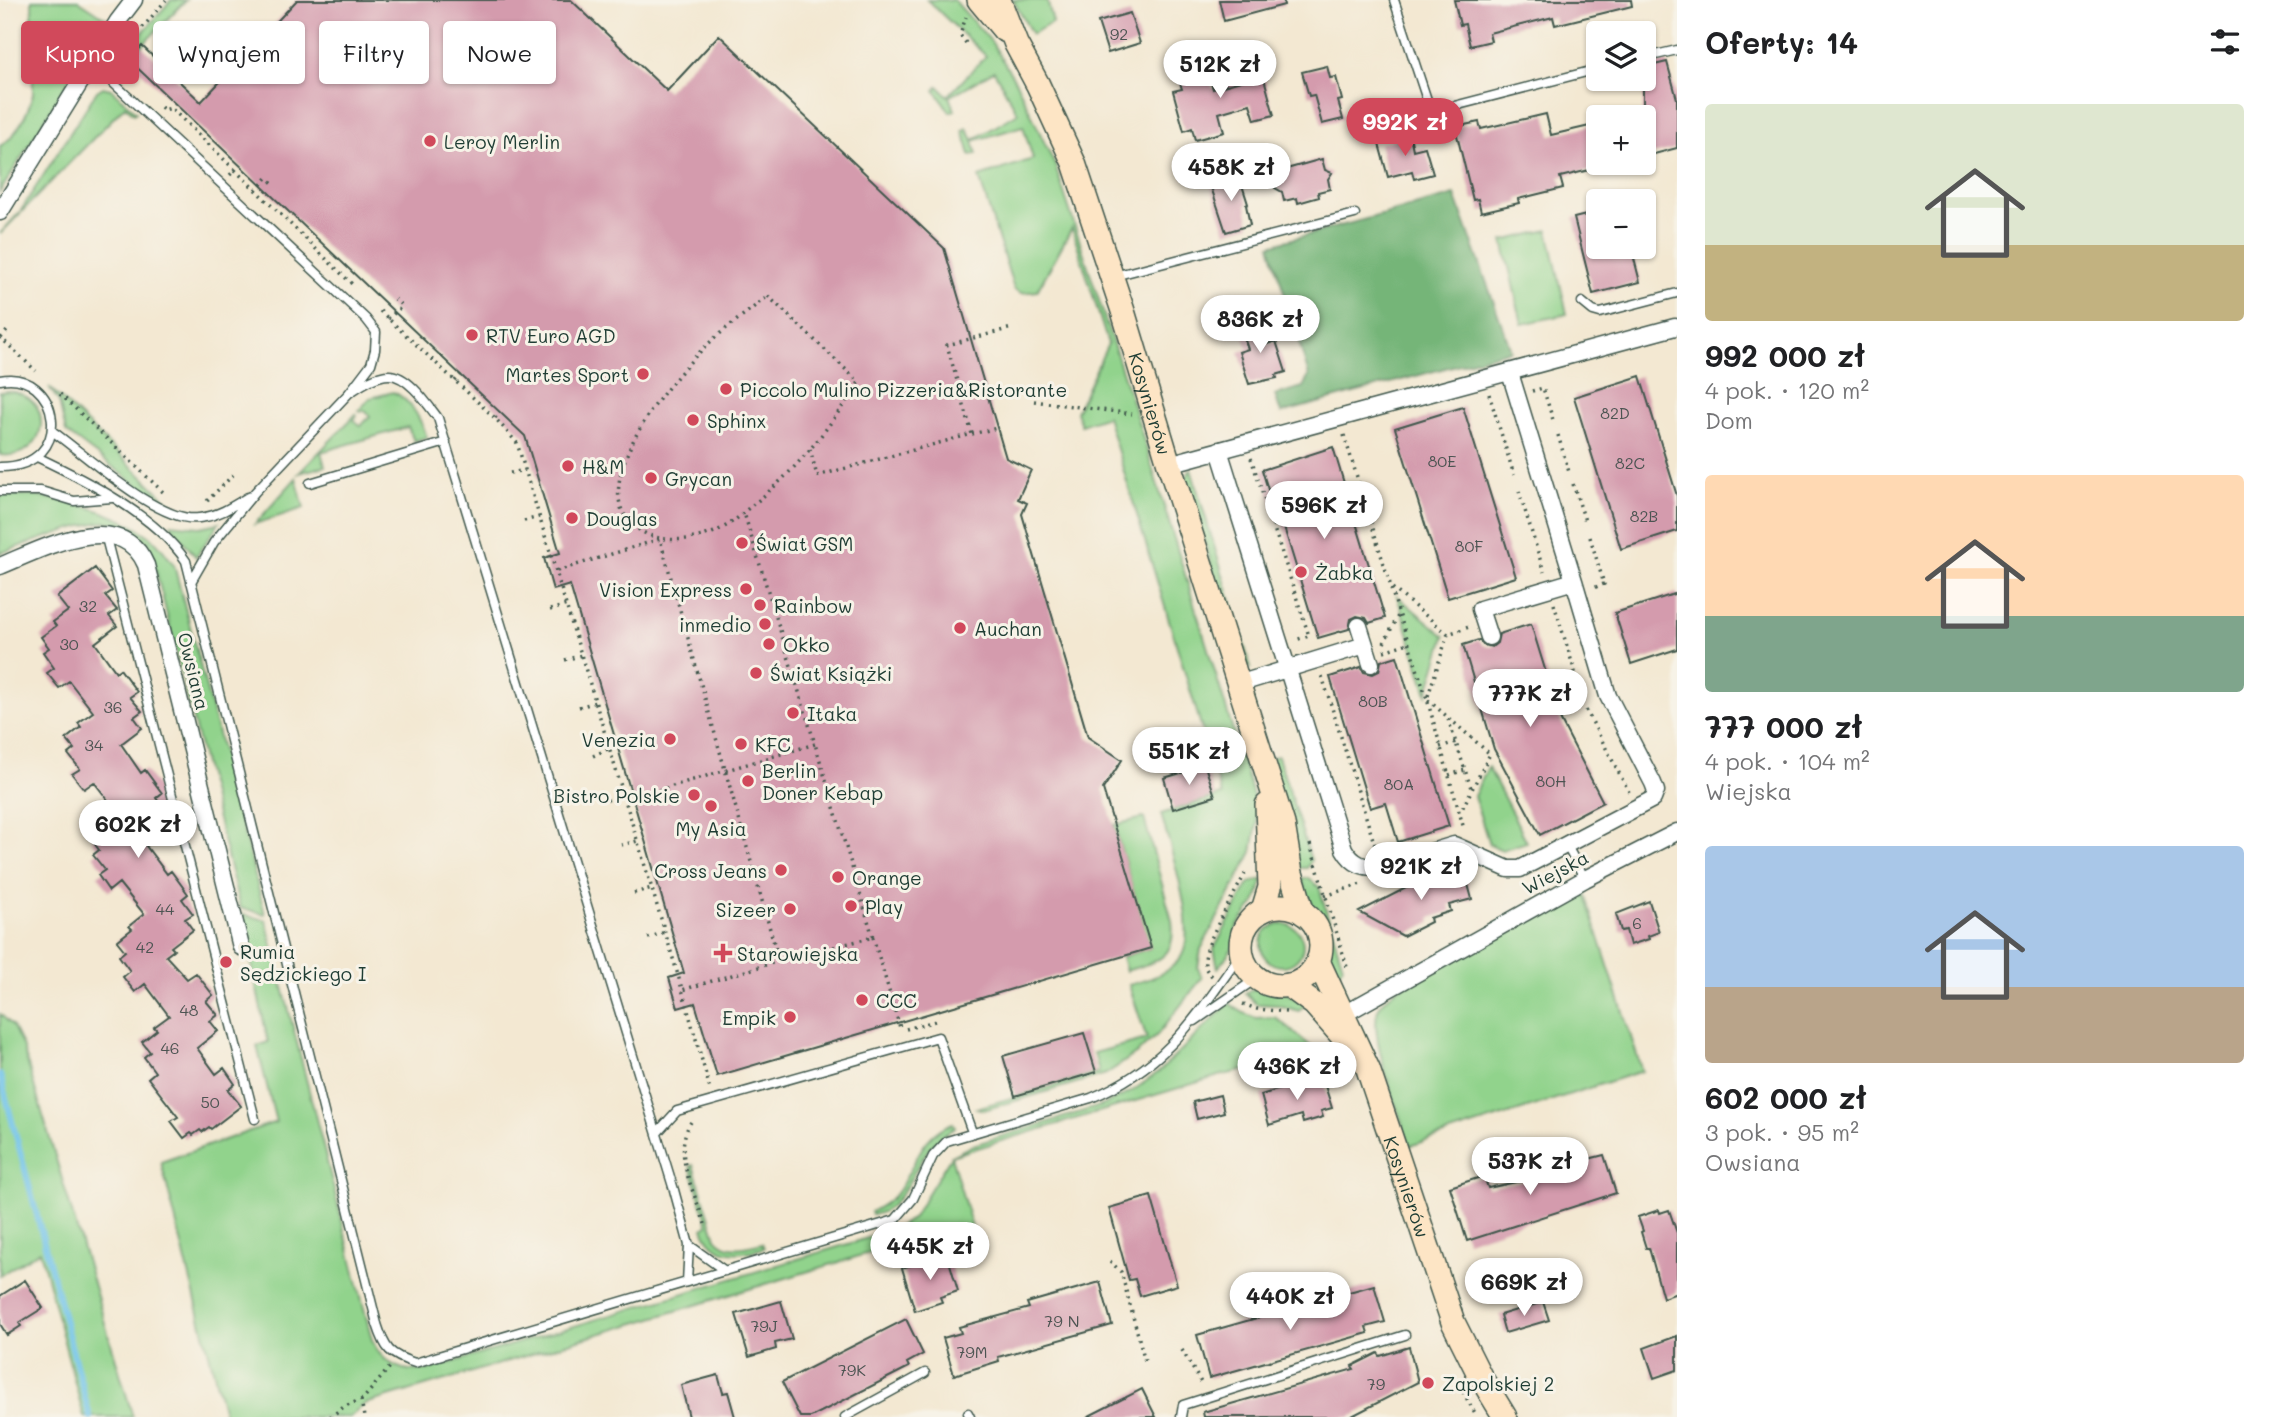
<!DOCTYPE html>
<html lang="pl">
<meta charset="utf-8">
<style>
:root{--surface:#fff;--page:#f2f2f2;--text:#202124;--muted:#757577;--accent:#d1495b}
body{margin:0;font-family:Mali,sans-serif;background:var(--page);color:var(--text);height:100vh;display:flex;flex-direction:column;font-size:26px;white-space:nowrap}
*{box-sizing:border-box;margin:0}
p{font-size:23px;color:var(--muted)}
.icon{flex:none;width:38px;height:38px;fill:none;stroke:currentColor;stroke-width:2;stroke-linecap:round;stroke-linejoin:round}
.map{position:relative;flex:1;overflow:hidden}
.side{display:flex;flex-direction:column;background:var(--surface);width:595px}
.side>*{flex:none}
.top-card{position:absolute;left:21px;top:21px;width:665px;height:63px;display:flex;gap:14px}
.fabs{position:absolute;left:1586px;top:21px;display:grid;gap:14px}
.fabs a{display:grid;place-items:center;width:70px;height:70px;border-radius:7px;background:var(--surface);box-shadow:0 2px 5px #0004;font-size:35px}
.price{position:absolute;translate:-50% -60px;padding:0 16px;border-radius:24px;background:#fff;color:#222;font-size:23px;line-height:46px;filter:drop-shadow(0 2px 4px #0008)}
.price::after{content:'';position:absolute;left:50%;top:42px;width:21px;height:16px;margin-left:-10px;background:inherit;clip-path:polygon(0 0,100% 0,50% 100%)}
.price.selected{background:var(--accent);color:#fff}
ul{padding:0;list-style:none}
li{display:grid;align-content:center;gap:14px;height:371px;padding:0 28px}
li span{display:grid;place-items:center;height:217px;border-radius:7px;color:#555}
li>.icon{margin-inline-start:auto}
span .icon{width:126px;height:126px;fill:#fffc;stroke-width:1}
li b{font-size:30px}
h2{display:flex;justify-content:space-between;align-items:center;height:84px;padding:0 28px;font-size:30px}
.tag{padding:0 24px;border-radius:7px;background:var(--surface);box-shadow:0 2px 5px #0004;font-size:24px;line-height:63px}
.tag.selected{background:var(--accent);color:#fff}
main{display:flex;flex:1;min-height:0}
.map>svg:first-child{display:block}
.green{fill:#91d38c;stroke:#588860;stroke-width:2}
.forest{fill:#74b578;stroke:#4a7956;stroke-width:2}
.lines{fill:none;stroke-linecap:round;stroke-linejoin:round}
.stream{stroke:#6dc2e9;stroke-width:6}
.building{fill:#d49bad}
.service-casing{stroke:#3f574c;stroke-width:11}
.minor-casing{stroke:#3f574c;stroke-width:19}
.secondary-casing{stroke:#3f574c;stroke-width:26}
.path{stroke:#3f574c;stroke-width:3.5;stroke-dasharray:2 5;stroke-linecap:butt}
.service{stroke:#fff;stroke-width:8}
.minor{stroke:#fff;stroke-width:16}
.secondary{stroke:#fde5c5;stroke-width:23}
.poi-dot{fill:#d1495b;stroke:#f7f3e8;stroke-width:2.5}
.labels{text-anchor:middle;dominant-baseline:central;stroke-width:6;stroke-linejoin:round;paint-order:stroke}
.number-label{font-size:16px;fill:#4c5452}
.poi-label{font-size:19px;fill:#1f3d34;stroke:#f7f3e8;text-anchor:start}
.street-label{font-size:19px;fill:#1f3d34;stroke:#f7f3e8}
</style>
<main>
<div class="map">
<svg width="1677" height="1417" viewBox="0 0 1677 1417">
<rect width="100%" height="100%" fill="#f7f3e8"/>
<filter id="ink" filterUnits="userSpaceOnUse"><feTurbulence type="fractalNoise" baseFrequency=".0143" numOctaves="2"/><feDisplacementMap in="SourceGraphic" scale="14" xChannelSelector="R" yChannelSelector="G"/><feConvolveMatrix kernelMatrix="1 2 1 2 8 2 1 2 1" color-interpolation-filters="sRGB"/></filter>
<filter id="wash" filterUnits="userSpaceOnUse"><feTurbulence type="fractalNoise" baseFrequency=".00686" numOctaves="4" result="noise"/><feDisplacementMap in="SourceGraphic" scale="28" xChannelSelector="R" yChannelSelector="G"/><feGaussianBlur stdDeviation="1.57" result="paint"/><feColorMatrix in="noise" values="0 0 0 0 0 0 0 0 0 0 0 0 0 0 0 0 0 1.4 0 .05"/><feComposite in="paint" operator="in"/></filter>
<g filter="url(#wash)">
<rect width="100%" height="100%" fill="#f3e8d2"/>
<path class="green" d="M32,0H78L107,19L0,192V146C16,138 29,111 33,94Z
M171,0H186L128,60L125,56L126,52Z
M927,0H954L991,41L1017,84L1055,165L1132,402L1255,802L1257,823L1252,852L1201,949L1198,968L1202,978L1158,1034L1137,1053L1106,1074L984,1110L977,1108L1099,1072L1094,1053L1147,1039L1129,985C1147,980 1165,975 1178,961C1202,936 1169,846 1161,814L1222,795L1107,416L1081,425L1076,412L1108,344L1072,228L1037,291L1021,293L1014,289L979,177L1033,159L1023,126L973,141L977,154L970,155L963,130L967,128L973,140L1018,113L994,71L949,97L955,110L950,112L935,90L938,86L948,96L986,56Z
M1013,0H1047L1053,22L1032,34Z
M103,87L111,89L136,112L134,114L125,106L0,234L20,212L97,91Z
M1548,230L1567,314L1522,324L1503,241Z
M49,387L178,511L161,503L66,432L59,402Z
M6,391C57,393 50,461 0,455V392Z
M393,392C410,399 421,420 427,437L414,441L408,427L321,452L325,466L299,473L356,414L357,416L354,420L361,426L370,416L364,410L361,412L359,410L370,398Z
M1191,469L1251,668L1242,663L1185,479Z
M296,478L304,508L255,524Z
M23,495C65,498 119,512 153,539C161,546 168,557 174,565L265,914L240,908L149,543C138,536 124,523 111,522C90,519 23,546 0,553V496Z
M219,523L196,557L171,526V524L200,527Z
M1397,596L1445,636L1427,694Z
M1278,756L1311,860L1307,868H1298L1270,758Z
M1488,767L1527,842L1502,850L1489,844L1474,796Z
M1144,818L1172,921C1177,959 1157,961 1126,971L1122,957L1150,948L1114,825Z
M1301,878H1308L1319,887L1343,966L1333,979L1328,959L1329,936L1326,926L1313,909Z
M1264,879L1255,903L1237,926L1234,946L1218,968L1214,949L1249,883Z
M1583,888L1642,1071L1410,1146C1401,1118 1368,1036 1378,1010C1380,1003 1390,996 1395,990Z
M241,914L266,920L372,1340C382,1364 401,1373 427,1370L888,1232L912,1219L951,1156L973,1145L1104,1105L1131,1092L1159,1072L1229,1003C1236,1009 1247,1015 1256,1018L1275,1017L1319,1053L1219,1076L951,1156L974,1234L913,1240L365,1404L350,1417H225L161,1162L276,1122L257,1046L268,1042Z
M1261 945a21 21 0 1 1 42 0a21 21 0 1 1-42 0Z
M1260,987L1286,993L1306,1004L1299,1011L1278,1005L1256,1004L1245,993Z
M0,1014L12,1025L22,1045L133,1417H84L40,1251L0,1275Z
M953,1123L955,1128C912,1146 912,1209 872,1215L871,1212C879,1207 888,1203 894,1196C915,1171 918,1135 953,1123Z
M693,1165L716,1238C728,1253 745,1247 762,1243L764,1248C740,1255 713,1258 703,1228L708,1225L690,1166Z"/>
<path class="forest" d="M1455,195L1511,350L1281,413L1275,395L1303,387L1309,376L1270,245Z"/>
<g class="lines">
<path class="stream" d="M0,1075L90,1417"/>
</g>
<g id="blocks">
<path class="building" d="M297,0H571L667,91L719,35L944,248L1006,458L1031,470L1018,499L1027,503L1022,514L1088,737L1122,760L1103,789L1151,948L717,1076L695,1003L678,1008L669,978L684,973L570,585L553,590L544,558L560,553L525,436L129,60L142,46L201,102Z
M1219,0H1283L1284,5L1224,21Z
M1454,0H1631L1632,6L1555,25L1553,17L1489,33L1491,41L1470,46L1465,24L1460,25Z
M1130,13L1140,43L1108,53L1098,22Z
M1259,60L1274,115L1255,120L1250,104L1219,113L1224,132L1195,140L1192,128L1184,131L1173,91L1182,89L1178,77L1207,69L1213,89L1244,80L1240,65Z
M1667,62L1677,99V148L1643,157V77H1649L1646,67Z
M1327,66L1330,78L1336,77L1342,100L1338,101L1343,119L1322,124L1314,95L1309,96L1302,72Z
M1546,114L1551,135L1598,124V168L1560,177L1563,188L1518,199L1519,203L1481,212L1478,199L1473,200L1455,127L1479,122L1481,129Z
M1410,135L1413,150L1425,147L1433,174L1414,179L1412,171L1388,177L1379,144Z
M1322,159L1325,170L1332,173L1328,179L1330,189L1318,192L1319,197L1298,203L1297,198L1284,201L1282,192L1275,188L1279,183L1276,172Z
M1221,172L1229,178L1237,176L1240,186L1242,185L1248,204L1246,205L1250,225L1226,232L1210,184L1218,182Z
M1598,212V247H1631L1640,282L1593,294L1574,218Z
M1260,320L1267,344L1276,341L1286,372L1276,375L1277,378L1249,384L1239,352L1248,349L1240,326Z
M1640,376L1677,496V531L1621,549L1574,397Z
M1463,407L1516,577L1448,598L1395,428Z
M1333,447L1385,618L1369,623L1366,618L1357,616L1351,619L1349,629L1318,638L1278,508L1274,509L1262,470Z
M95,568L112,591L105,596L117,610L109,616L117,626L95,643L116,672L120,669L137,692L130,697L142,711L134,717L142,728L121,744L141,773L145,770L162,793L156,798L167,813L160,818L168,829L146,846L167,874L171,871L188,894L182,899L193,914L185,919L193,930L171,947L174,950L166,956L187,979L196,973L213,995L206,1001L218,1015L210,1021L218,1031L197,1048L216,1074L224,1068L235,1084L228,1090L241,1106L211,1129L209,1127L202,1132L200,1130L193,1135L191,1133L184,1138L171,1121L178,1117L148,1078L155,1072L144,1057L150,1052L142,1042L157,1030L154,1027L169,1016L145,984L135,992L123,977L130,971L119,956L125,951L117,941L132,929L129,926L144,914L119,883L109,891L98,875L105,870L93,855L99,850L92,840L107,828L104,824L118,813L94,782L84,789L72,774L80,769L68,754L74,749L66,739L81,727L78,723L93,712L69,681L59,688L47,673L54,668L43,652L49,648L41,637L56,626L53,622L68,611L57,597Z
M1677,593V649L1631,664L1615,613Z
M1531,624L1561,721L1603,802L1540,835L1494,749L1463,645L1479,640L1483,645L1492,647L1497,643L1499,634Z
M1397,656L1449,826L1398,842L1386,803L1370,808L1330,677L1361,667L1364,672L1373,674L1379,671L1381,661Z
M1205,766L1215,796L1173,809L1164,778Z
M1463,866L1472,899L1449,905L1451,911L1430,918L1431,922L1403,936L1359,912L1406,888L1427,882L1426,878Z
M1649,901L1659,932L1648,936L1649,939L1630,945L1626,930L1621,931L1616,914Z
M1084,1033L1096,1072L1015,1096L1003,1056Z
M1322,1076L1332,1108L1321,1111L1323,1117L1303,1123L1301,1115L1269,1125L1261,1095Z
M1220,1095L1224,1112L1197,1119L1193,1102Z
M1604,1155L1616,1193L1467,1241L1450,1187L1484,1176L1488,1188L1530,1179L1541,1174V1176L1569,1164Z
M1151,1196L1177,1285L1140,1296L1135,1279L1129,1280L1109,1208Z
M1659,1210L1660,1213L1669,1210L1677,1233V1293L1663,1298L1649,1248H1646L1641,1232L1643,1231L1638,1217Z
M947,1254L958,1291L940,1297L942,1302L915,1311L902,1268Z
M25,1280L43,1308L19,1323L21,1326L7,1335L0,1324V1296Z
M1100,1282L1112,1325L998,1357L999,1361L954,1375L943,1338L961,1333L959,1327L1029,1308L1027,1303Z
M1374,1285L1385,1322L1366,1327L1368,1333L1209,1378L1197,1335Z
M781,1301L792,1339L775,1343L776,1349L749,1357L736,1314Z
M1543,1302L1549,1320L1505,1333L1500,1315Z
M906,1319L923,1354L907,1363L909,1367L811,1417H800L782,1382Z
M1677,1336V1370L1654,1378L1644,1348Z
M1409,1347L1418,1382L1350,1417H1204L1203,1412L1354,1369L1352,1366L1378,1353L1380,1356Z
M718,1375L723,1393L728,1392L735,1417H689L681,1385Z
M1142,1389L1156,1417H1087Z"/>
</g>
</g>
<g filter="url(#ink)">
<use href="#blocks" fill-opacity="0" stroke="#3f574c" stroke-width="2"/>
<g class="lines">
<g class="service-casing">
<path id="service" d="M1394,0L1431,112L1598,69
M1643,58L1677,50
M92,63L366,319L376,332L375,350L371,364L349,393L255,492L214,542L191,582
M1114,276L1355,214
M1582,302L1593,311L1600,313L1677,293
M0,380C59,368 79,467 0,467
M349,393C360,386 375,375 389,375C408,375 428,405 438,418L674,1190L689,1245L687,1282
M52,431C85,454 159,524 199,518C218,516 232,507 248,497
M37,457C86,480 156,516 186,561L377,1324C385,1349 389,1355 415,1363L895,1220L913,1199L933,1156L947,1141L1091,1098C1166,1067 1196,1017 1241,954
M310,483L446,442
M0,491H41L74,501L112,498
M105,534L255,1119
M1567,846L1585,879
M1195,1021L1257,978
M657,1133L677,1111L938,1037L972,1132
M689,1245L725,1271
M968,1413L970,1417
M845,1417L925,1373
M1181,1417L1183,1405L1405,1335"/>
</g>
<g class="minor-casing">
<path id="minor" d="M0,212L118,21L134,0
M1219,450L1344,849C1353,865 1364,868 1382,867L1454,845L1508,869H1520L1653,799L1656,791L1653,783L1608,696L1574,581
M1169,464L1675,327
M0,566C42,549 121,506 146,565L241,947
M1359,626L1371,664
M1489,637L1480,609L1574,581L1510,373
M1238,684L1365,645
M1344,1014L1585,879L1677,832"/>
</g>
<g class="secondary-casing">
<g id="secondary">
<path d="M979,0L1004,30"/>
<path id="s1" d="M999,0L1016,44L1038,85L1074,163L1123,311L1169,464L1283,824L1291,873L1303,913"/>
<circle cx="1281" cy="946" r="40"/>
<path d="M1263,910L1270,887L1267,805"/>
<path id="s2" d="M1318,961L1368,1069L1453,1322L1480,1376L1505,1417"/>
<path d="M1288,985L1314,1004L1349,1044"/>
</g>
</g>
<path class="path" d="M138,33L166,0
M966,43L960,35L966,17
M122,53L123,70
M161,107L164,110L171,108L235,170
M230,175L235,170L355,287
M256,190L267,178L274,184
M768,296L859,382C828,429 796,472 751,506C743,513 735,521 726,526C705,539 672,544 649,535C568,501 670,379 706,346C725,328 748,312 768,296Z
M380,311L495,418L517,443L678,975L710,1089
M388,319L402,306L395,299
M0,337L36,371
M1,338L7,331
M455,381L461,374
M1532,391L1543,388L1554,423
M60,394L163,492
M1489,394L1514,475
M1034,401L1132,414
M495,418L500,412
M972,434L997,428
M1344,435L1391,587L1448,634L1469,627
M1558,435L1569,472
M810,449L817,476L972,434L947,345L1012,328
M1251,458L1309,636L1295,640
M510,473L525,470
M1573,484L1586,524
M1519,491L1544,572
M207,501L235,473
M524,521L539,517
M1590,537L1604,584L1593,588
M557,571L660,539L779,961L682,990
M1391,589L1427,699L1464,829
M1554,604L1583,698
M550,610L567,605
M1448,634L1427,699L1490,754L1461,811
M1384,643L1399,614
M1384,651L1408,643
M565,660L582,655
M1322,676L1376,849
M579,707L596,702
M1586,710L1629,792
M1448,719L1471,788
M1440,747L1456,742
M593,756L610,748
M1449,775L1465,770
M607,800L624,796
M625,800L815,744L744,513
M1310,844L1347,967
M621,845L638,841
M1467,871L1470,881
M634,893L652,888
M1325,896L1361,884
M873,937L901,1031
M648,938L665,932
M779,961L873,937L815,744
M1212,976C1207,971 1204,968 1205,961C1205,940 1237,891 1247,870
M1243,1004L1257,1009L1287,1012
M906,1029L939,1020
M691,1122C671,1152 695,1193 705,1224
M1110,1261L1121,1272L1145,1361
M1182,1350L1203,1386
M1463,1392L1475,1413
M361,1400L364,1417
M330,1417L345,1406L363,1399L390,1367"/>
<use href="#service" class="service"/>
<use href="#minor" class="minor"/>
<use href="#secondary" class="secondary"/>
</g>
</g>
<g class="poi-dot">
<circle cx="430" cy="141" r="7"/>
<circle cx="472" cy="335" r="7"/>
<circle cx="643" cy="374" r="7"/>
<circle cx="726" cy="389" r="7"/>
<circle cx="693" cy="420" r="7"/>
<circle cx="568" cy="466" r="7"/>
<circle cx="651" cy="478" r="7"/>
<circle cx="572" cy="518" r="7"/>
<circle cx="742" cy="543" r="7"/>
<circle cx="1301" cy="572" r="7"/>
<circle cx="746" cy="589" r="7"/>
<circle cx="760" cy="605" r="7"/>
<circle cx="765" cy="624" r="7"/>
<circle cx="960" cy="628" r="7"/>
<circle cx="769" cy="644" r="7"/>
<circle cx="756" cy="673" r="7"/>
<circle cx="793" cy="713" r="7"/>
<circle cx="670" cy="739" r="7"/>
<circle cx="741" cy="744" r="7"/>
<circle cx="748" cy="781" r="7"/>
<circle cx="694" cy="795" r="7"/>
<circle cx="711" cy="806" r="7"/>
<circle cx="781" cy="870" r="7"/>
<circle cx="838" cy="877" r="7"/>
<circle cx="851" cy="906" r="7"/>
<circle cx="790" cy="909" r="7"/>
<path d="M719.5 942.5h7v7h7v7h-7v7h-7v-7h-7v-7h7z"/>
<circle cx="226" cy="962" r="7"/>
<circle cx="862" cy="1000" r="7"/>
<circle cx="790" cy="1017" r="7"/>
<circle cx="1428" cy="1383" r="7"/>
</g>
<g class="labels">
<g class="number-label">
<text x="1119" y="33">92</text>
<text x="1615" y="412">82D</text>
<text x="1442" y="460">80E</text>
<text x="1630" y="462">82C</text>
<text x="1644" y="515">82B</text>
<text x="1469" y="545">80F</text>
<text x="88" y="605">32</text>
<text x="69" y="643">30</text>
<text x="1373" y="700">80B</text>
<text x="113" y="706">36</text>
<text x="94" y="744">34</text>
<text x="1551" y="780">80H</text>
<text x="1399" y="783">80A</text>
<text x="165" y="908">44</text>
<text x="1637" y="922">6</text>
<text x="145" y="946">42</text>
<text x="189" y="1009">48</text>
<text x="170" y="1047">46</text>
<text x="210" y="1101">50</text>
<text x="1062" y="1320">79 N</text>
<text x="764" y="1325">79J</text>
<text x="972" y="1351">79M</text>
<text x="852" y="1369">79K</text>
<text x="1376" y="1383">79</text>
</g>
<g class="poi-label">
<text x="444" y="141">Leroy Merlin</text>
<text x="486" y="335">RTV Euro AGD</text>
<text x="629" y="374" text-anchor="end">Martes Sport</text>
<text x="740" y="389">Piccolo Mulino Pizzeria&amp;Ristorante</text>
<text x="707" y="420">Sphinx</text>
<text x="582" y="466">H&amp;M</text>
<text x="665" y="478">Grycan</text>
<text x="586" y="518">Douglas</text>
<text x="756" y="543">Świat GSM</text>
<text x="1315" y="572">Żabka</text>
<text x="732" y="589" text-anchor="end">Vision Express</text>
<text x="774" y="605">Rainbow</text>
<text x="751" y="624" text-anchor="end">inmedio</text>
<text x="974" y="628">Auchan</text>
<text x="783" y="644">Okko</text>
<text x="770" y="673">Świat Książki</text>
<text x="807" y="713">Itaka</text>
<text x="656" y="739" text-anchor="end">Venezia</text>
<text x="755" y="744">KFC</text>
<text x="762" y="770">Berlin<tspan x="762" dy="22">Doner Kebap</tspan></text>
<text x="680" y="795" text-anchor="end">Bistro Polskie</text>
<text x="711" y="828" text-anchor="middle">My Asia</text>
<text x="767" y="870" text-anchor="end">Cross Jeans</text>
<text x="852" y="877">Orange</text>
<text x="865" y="906">Play</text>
<text x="776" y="909" text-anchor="end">Sizeer</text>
<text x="240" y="951">Rumia<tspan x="240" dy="22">Sędzickiego I</tspan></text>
<text x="737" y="953">Starowiejska</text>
<text x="876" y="1000">CCC</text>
<text x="776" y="1017" text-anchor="end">Empik</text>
<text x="1442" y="1383">Zapolskiej 2</text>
</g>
<g class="street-label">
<text stroke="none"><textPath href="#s1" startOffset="432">Kosynierów</textPath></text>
<text transform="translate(194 671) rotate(76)">Owsiana</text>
<text transform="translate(1555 872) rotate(-28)">Wiejska</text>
<text stroke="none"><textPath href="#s2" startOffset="243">Kosynierów</textPath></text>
</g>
</g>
</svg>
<div class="fabs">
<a><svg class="icon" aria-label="layers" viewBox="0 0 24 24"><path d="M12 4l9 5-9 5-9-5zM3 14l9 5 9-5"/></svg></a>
<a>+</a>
<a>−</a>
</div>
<b class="price" style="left:1220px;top:100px">512K zł</b>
<b class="price selected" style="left:1405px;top:158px">992K zł</b>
<b class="price" style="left:1231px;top:203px">458K zł</b>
<b class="price" style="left:1260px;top:355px">836K zł</b>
<b class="price" style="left:1324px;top:541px">596K zł</b>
<b class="price" style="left:1530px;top:729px">777K zł</b>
<b class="price" style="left:1189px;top:787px">551K zł</b>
<b class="price" style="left:138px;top:860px">602K zł</b>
<b class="price" style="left:1421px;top:902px">921K zł</b>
<b class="price" style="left:1297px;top:1102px">436K zł</b>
<b class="price" style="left:1530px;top:1197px">537K zł</b>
<b class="price" style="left:930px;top:1282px">445K zł</b>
<b class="price" style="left:1524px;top:1318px">669K zł</b>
<b class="price" style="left:1290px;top:1332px">440K zł</b>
<div class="top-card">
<a class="tag selected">Kupno</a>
<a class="tag">Wynajem</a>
<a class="tag">Filtry</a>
<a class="tag">Nowe</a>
</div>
</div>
<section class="side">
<h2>Oferty: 14<svg class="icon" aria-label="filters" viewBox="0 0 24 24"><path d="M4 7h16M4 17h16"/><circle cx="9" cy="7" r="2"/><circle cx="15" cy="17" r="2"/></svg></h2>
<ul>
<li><span style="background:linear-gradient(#dfe7d0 65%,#c2b280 0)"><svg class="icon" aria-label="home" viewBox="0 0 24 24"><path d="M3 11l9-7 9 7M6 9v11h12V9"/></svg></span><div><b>992 000 zł</b><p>4 pok. · 120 m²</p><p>Dom</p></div></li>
<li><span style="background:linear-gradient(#ffd9b3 65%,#7fa58c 0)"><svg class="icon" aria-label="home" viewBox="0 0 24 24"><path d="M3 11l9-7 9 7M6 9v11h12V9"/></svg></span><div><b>777 000 zł</b><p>4 pok. · 104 m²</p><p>Wiejska</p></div></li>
<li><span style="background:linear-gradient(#a9c7e8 65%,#b9a48a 0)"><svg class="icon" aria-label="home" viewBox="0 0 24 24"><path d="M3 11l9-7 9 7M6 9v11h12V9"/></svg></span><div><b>602 000 zł</b><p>3 pok. · 95 m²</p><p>Owsiana</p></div></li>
</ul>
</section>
</main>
